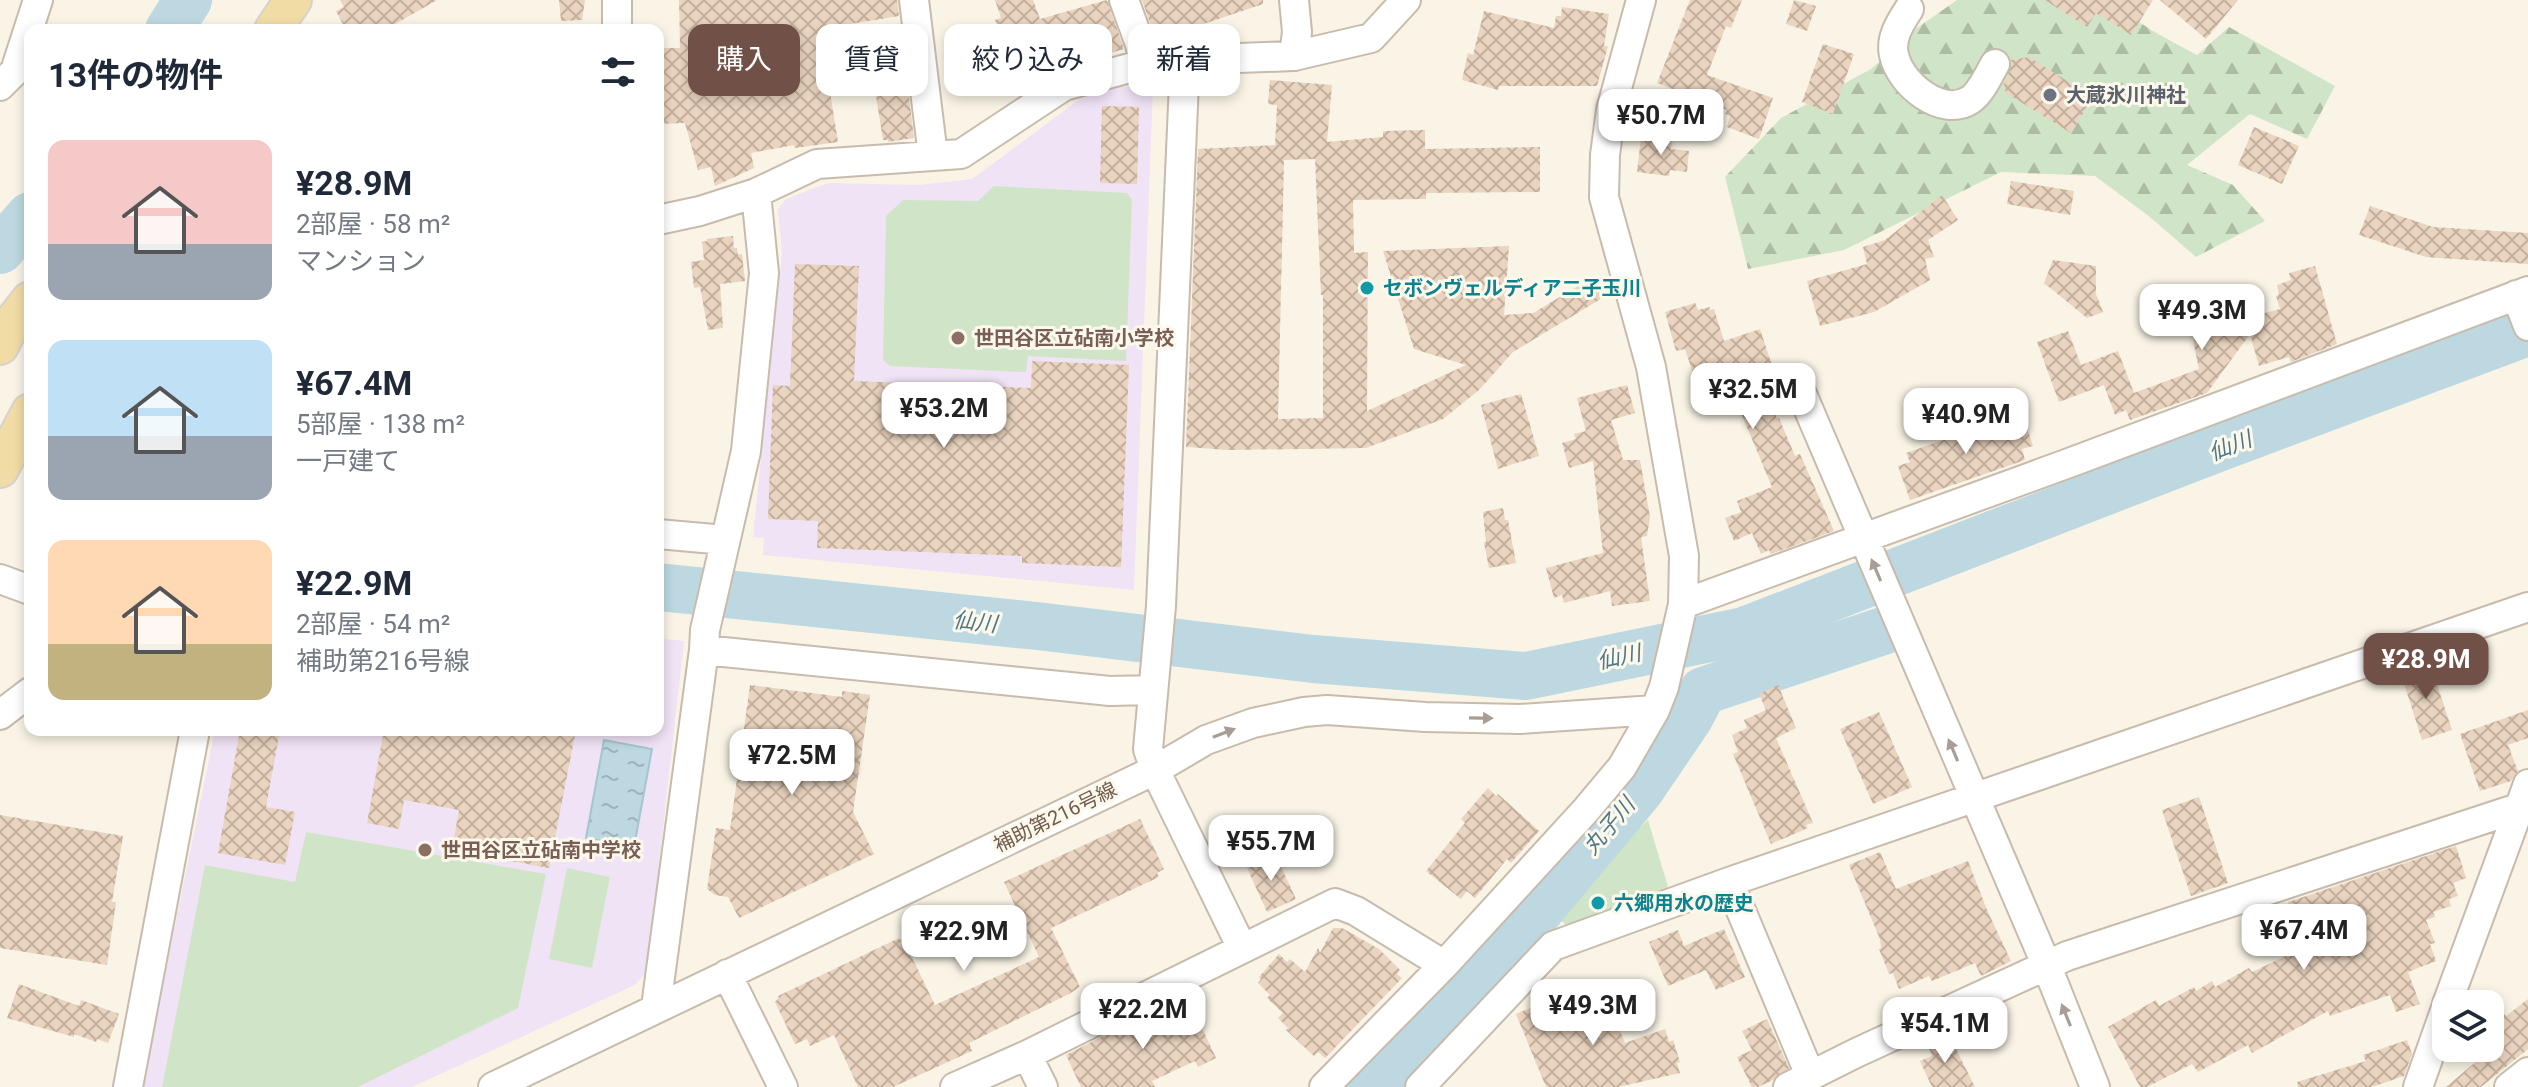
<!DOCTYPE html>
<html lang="ja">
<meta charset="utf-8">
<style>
:root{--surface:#fff;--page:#f2f2f3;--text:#1f2937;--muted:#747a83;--accent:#715147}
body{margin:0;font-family:Roboto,"Noto Sans JP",sans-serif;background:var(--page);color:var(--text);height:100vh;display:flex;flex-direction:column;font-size:30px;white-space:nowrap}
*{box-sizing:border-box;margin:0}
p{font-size:26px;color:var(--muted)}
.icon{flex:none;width:44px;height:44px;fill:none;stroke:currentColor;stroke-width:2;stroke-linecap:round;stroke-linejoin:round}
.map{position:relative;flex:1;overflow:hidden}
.side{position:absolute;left:24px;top:24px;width:640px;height:712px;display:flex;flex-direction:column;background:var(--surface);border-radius:16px;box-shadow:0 4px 12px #0003}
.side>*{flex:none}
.guide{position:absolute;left:688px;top:24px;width:760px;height:72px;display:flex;gap:16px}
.controls{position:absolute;left:2432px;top:990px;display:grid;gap:16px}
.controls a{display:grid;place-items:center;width:72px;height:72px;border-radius:16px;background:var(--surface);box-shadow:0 4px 12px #0003;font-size:40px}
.price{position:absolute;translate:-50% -68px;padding:0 18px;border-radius:16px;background:#fff;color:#222;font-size:26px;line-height:52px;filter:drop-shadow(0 2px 4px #0008)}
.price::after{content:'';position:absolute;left:50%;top:48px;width:24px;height:18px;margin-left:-12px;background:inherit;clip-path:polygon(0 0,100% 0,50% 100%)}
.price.on{background:var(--accent);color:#fff}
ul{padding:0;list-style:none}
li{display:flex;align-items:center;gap:24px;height:200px;padding:0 24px}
li span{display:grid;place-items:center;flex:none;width:224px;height:160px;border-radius:16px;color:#555}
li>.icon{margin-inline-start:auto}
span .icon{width:96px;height:96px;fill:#fffc;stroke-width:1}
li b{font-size:34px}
h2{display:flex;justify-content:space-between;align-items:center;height:96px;padding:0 24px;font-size:34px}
.chip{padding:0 28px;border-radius:16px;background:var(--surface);box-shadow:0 4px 12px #0003;font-size:28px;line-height:72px}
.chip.on{background:var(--accent);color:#fff}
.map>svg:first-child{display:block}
.education{fill:#f1e3f6}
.forest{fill:url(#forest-firs)}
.green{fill:#d0e5c7}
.water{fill:url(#water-ripples);stroke:#a5c6d1;stroke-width:2}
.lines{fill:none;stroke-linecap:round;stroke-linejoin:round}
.river{stroke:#bdd8e1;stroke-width:48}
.building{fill:url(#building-cross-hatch);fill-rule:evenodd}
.minor-casing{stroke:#c7bbac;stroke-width:32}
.major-casing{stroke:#d7d2cd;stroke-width:40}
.minor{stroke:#fff;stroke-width:28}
.major{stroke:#f1dca6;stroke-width:36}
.oneway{fill:#a99e95}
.worship-dot{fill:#6b7280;stroke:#fdf8ec;stroke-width:3}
.culture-dot{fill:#0f9aa8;stroke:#fdf8ec;stroke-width:3}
.education-dot{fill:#8d6e63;stroke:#fdf8ec;stroke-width:3}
.labels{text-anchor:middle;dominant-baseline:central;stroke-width:6;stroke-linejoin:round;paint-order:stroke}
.worship-label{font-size:20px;font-weight:bold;fill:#5b616d;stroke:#fdf8ec;text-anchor:start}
.culture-label{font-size:20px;font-weight:bold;fill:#0d838f;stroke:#fdf8ec;text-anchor:start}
.education-label{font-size:20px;font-weight:bold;fill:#785e54;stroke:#fdf8ec;text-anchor:start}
.street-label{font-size:20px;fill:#705d4e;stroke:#fdf8ec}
.water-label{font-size:22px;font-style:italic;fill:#4e7887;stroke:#fdf8ec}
</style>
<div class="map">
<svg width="2528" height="1087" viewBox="0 0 2528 1087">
<defs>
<pattern id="forest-firs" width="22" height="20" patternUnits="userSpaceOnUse" patternTransform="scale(2)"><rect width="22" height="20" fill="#d0e5c7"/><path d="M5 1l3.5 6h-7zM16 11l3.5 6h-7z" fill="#adbda4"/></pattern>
<pattern id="water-ripples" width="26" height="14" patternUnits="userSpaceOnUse" patternTransform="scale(2)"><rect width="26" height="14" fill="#bdd8e1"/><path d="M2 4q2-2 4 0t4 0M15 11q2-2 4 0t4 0" fill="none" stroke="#9eb2b9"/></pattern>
<pattern id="building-cross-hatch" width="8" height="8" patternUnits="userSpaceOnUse" patternTransform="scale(2)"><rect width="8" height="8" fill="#ead4bf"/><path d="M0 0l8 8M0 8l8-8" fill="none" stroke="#c2af9d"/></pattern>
</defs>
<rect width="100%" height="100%" fill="#faf4e6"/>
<path class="education" d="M1118,87H1153L1134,590L763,555L764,538L753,537L782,252L778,209L786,199L828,183L919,185L972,179L1080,99Z
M658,638L684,641L647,971L635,985L412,1087H142L215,730H658Z"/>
<path class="forest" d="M1957,0H2104L2158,34L2197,55L2229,27L2335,86L2307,139L2250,114L2187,165L2233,185L2265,221L2196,257L2150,217L2095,176L2001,172L1844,250L1748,269L1725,177L1781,118L1871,69L1917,28Z"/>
<path class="green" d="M994,186L1127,193L1132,200L1126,361L1028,356L1026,372L890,366L883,360L886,216L903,200L978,201Z
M1648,820L1669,890L1567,926L1550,910Z
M306,832L546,874L518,1008L358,1087H162L205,865L295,882Z
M567,868L610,877L592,968L549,959Z"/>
<path class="water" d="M604,740L652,749L634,847L586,838Z"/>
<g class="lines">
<path class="river" d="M169,30L188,0
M0,250L30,216
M658,587L1037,626L1313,659L1526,676L1744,631L2220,447L2528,332
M1370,1087L1458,1000L1523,930L1640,790L1689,718L1703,691L1883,631"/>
</g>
<path class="building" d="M340,0H437L385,30H346L336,11L344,7Z
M559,0H585L582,20L561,21Z
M679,0H897L899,16L820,29L838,142L795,148L794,145L751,153L754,168L715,186L711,167L698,170L685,123L658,124V48H680Z
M995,0H1033L1040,19L1107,0L1124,49L1018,80L1015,71L1006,74L996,47L1002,44L995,20L1001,18Z
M1142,0H1263V4L1156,40Z
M1690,0H1742L1731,28L1726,26L1707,75L1773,98L1759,139L1727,127L1730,116L1725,114L1727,110L1657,83Z
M1794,0L1816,6L1807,31L1786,24Z
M2045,0H2153L2131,35L2096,13L2087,27Z
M2160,0H2238L2206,39Z
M1562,7L1609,14L1604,46H1608L1597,86H1499L1498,90L1462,80L1468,53L1473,55L1484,11L1554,28L1556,16H1561Z
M1823,44L1854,54L1833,114L1802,102Z
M2029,57L2093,97L2071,133L2006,93L2004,84L2010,72L2011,60Z
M1270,80L1332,85L1327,142L1383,137V131L1425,130V149L1540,147V192L1426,193V199L1353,200L1354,253L1368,252L1367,411L1466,365L1414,349L1383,251L1509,246L1504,315L1533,313L1580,285L1599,278L1604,297L1513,352L1479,390L1443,419L1366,448L1228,450L1186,447L1198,149L1275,145L1277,105L1268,104ZM1315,159L1321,295H1323V418L1278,419L1284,160Z
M908,89L914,138L888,142V140H883L876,96H879V93Z
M1102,106L1139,107L1137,184L1100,183Z
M2254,127L2299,146L2282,184L2238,165Z
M1641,137L1672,140L1671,149L1689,151L1687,172L1670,170L1669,176L1637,172Z
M2011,181L2074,191L2070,215L2007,204Z
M1942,195L1958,220L1928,240L1934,257L1925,259L1930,280L1874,312L1820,326L1807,281L1867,264L1863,247L1885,240Z
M2370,206L2433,227L2528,233V264L2426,257L2359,235Z
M733,236L734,248H737L738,255L742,254L745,281L720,284L723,328L708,330L700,287L694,288L691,262L704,260L702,242L707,241V239Z
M2053,260L2096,266V294L2103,312L2087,318L2044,283Z
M795,264L859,266L854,381L1031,388L1032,361L1129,365L1121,567L1022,563V556L817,548L818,521L768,519L773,385L790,386Z
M2315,266L2337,344L2291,362L2289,357L2259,366L2250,334L2207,393L2130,420L2126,410L2115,415L2104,385L2059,402L2037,342L2068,331L2081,365L2118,351L2134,393L2199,369L2193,340L2247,324L2245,318L2280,309L2276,296L2279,295L2277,285L2291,280L2289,273Z
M1695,303L1698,310L1710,307V310L1714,309L1724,341L1760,329L1775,374L1761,379L1777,419L1779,418L1795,456L1800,454L1834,531L1771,554L1769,550L1761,554L1752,533L1734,541L1725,518L1741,512L1737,501L1772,487L1731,389L1702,400L1685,349L1676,351L1665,312Z
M1627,385L1635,413L1611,420L1623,460H1640L1650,517L1647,536L1641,537L1650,601L1612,606L1610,591L1564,603L1562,595L1554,598L1546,568L1603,553L1593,461L1569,468L1562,443L1576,439L1574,434L1586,431L1577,398Z
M1521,394L1539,456L1498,469L1481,405Z
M2022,412L2033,446L2022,449L2025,460L1910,500L1898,466L1910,462L1906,453Z
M1503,508L1505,520H1508L1516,563L1489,568L1484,543L1486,542L1483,512Z
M2430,663L2452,730L2422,740L2400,671Z
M750,685L842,697V691L870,695L853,812L874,854L739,918L728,897L715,895L707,889L716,828L730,830Z
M1778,685L1796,728L1776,738L1813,823L1806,825L1808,828L1771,844L1733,754L1738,752L1732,735L1747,728L1744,720L1766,710L1759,694Z
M2528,710V738L2508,745L2518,771L2511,781L2480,791L2460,734Z
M1879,712L1912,787L1873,804L1840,729Z
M240,730H280L266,807L295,812L285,865L218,853Z
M384,730H576L549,868L452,850L459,810L404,800L399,829L367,823Z
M1488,788L1496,796L1498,794L1539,831L1511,863L1507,859L1475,898L1467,891L1461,899L1426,871L1465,823L1461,819Z
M2199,797L2228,883L2191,896L2162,810Z
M0,815L123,836L112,902H116L107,965L0,948Z
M1140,819L1164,869L1157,873L1159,877L1051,928L1080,987L1069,994L969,1043L972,1051L893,1087H858L834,1035L810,1046L807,1039L795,1044L775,1002L779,998L778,996L899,938L900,940L903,939L935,1005L1039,957L1004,882Z
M2456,846L2466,878L2453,883L2458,896L2449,899L2451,906L2433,912L2435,917L2426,920L2435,943L2430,944L2436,961L2408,972L2420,1004L2396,1012L2390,995L2330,1016L2328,1011L2252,1053L2248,1045L2198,1072L2192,1064L2147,1087H2140L2108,1027L2156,1000L2159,1006L2194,987L2196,991L2212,981L2215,987L2249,968L2252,972L2303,948L2288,902Z
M1880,852L1896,889L1968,861L1987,910L2011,961L1981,976L1975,963L1932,981L1929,976L1899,989L1893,973L1889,974L1879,949L1881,948L1880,939L1849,865Z
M1275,854L1296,899L1267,912L1247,868Z
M1333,928H1342L1379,949L1400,970L1397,974L1402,978L1325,1058L1318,1052L1314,1056L1286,1030L1288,1028L1278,1018L1283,1013L1267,998L1270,995L1258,983L1261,979L1259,977L1279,954L1287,962L1290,959L1305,972L1318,948L1320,953Z
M1724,929L1745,977L1716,990L1706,970L1668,986L1649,942L1678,930L1684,946Z
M19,984L79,1006L81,1000L119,1014L108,1043L97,1039L96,1042L74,1034V1037L7,1018Z
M1603,990L1625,1043L1665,1029L1669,1042L1673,1040L1680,1062L1677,1063L1680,1073L1618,1087H1546L1516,1014L1547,1001L1551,1012Z
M2528,999V1049L2481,1087H2446L2497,1044L2490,1046V1025L2504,1014L2506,1016Z
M1189,1000L1216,1058L1198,1067L1195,1061L1152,1081L1155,1087H1081L1066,1055L1117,1029L1119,1033Z
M1767,1019L1789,1068L1773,1080L1758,1087H1752L1737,1057L1752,1050L1742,1031Z
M1942,1032L1950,1050L1955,1047L1975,1087H1932L1920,1061L1932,1056L1926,1040Z
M2407,1040L2412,1054L2404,1076L2372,1087H2298L2297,1082L2366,1061L2363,1055Z"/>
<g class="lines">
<g class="minor-casing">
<path id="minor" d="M617,0V30
M914,0L933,156
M1124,0L1140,44L1144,64
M1294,0L1297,32L1294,56
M1909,9C1900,23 1890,38 1894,55C1900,84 1942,118 1970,100C1981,93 1989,74 1995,64
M1185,60L1161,606L1148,749L1155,770L1242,948
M0,86L15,71L38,0
M658,220L700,211L756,193L817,164L961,154L1064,86L1144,64L1185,60L1294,56L1371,38L1406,0
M2516,295L2528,326
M1802,394L2046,964L2095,1087
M658,534L725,540
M0,579L30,590
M1683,604L2069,463L2528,291
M704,650L1110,691L1153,690
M0,715L30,692
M1729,882L1810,1075
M727,974L783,1087
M2447,1004L2528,784
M656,1007L704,650L705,630L746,451L764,273L756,193
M1027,1055L1043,1087
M128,1087L195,730
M493,1087L1155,770L1206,740L1253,723L1304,712L1327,710L1425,717L1520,719L1655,710
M955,1087L1027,1055L1335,903L1356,911L1444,965
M1324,1087L1444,965L1586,810L1622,767L1655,710L1664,687L1683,604L1684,556L1651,367L1604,197L1605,155L1611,110L1641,0
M1420,1087L1553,946L1729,882L2528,607
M1788,1087L1856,1053L2067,956L2518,808
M2418,1087L2446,1008
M2509,1087L2528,1072"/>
</g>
<g class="major-casing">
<path id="major" d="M273,30L293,0
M0,346L11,324L30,300
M0,469L30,412"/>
</g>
<use href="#minor" class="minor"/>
<use href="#major" class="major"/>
</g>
<defs><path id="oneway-solid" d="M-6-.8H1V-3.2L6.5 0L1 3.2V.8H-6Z" transform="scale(2)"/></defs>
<g class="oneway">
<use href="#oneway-solid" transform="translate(1876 570) rotate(-113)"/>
<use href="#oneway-solid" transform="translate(1481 718) rotate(1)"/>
<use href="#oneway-solid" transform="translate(1224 733) rotate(-21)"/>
<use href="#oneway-solid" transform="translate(1953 750) rotate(-113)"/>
<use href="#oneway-solid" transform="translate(2066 1015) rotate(-112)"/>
</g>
<circle class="worship-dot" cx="2050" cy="95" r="8"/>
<g class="culture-dot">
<circle cx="1367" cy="288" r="8"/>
<circle cx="1598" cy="903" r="8"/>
</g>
<g class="education-dot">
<circle cx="958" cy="338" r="8"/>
<circle cx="425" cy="850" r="8"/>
</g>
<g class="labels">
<g class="worship-label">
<text x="2066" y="95">大蔵氷川神社</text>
</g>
<g class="culture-label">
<text x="1383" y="288">セボンヴェルディア二子玉川</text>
<text x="1614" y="903">六郷用水の歴史</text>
</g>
<g class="education-label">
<text x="974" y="338">世田谷区立砧南小学校</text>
<text x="441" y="850">世田谷区立砧南中学校</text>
</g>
<g class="street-label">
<text transform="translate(1055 817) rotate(-26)">補助第216号線</text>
</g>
<g class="water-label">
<text transform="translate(2230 446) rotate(-21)">仙川</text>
<text transform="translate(975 622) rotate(6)">仙川</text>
<text transform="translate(1619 657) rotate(-12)">仙川</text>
<text transform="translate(1609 826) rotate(-50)">丸子川</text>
</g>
</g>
</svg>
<div class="controls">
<a><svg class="icon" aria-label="layers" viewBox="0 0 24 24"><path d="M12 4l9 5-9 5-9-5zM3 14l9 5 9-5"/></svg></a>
</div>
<b class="price" style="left:1661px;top:157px">¥50.7M</b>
<b class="price" style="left:2202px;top:352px">¥49.3M</b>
<b class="price" style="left:1753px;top:431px">¥32.5M</b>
<b class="price" style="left:944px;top:450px">¥53.2M</b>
<b class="price" style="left:1966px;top:456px">¥40.9M</b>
<b class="price on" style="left:2426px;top:701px">¥28.9M</b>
<b class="price" style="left:792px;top:797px">¥72.5M</b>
<b class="price" style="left:1271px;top:883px">¥55.7M</b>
<b class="price" style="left:2304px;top:972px">¥67.4M</b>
<b class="price" style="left:964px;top:973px">¥22.9M</b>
<b class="price" style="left:1593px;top:1047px">¥49.3M</b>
<b class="price" style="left:1143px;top:1051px">¥22.2M</b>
<b class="price" style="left:1945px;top:1065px">¥54.1M</b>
<div class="guide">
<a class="chip on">購入</a>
<a class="chip">賃貸</a>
<a class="chip">絞り込み</a>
<a class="chip">新着</a>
</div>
<section class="side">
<h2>13件の物件<svg class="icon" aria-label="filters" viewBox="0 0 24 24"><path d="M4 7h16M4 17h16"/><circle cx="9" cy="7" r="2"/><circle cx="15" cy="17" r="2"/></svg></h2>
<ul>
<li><span style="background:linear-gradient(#f6c9c9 65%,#9aa5b1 0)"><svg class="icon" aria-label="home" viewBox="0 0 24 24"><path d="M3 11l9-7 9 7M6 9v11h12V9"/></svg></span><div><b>¥28.9M</b><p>2部屋 · 58 m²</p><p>マンション</p></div></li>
<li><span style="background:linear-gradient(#bfe0f5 60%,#9aa5b1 0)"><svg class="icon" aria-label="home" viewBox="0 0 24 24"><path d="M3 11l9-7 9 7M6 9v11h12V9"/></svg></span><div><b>¥67.4M</b><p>5部屋 · 138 m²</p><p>一戸建て</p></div></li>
<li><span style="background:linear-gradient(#ffd9b3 65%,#c2b280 0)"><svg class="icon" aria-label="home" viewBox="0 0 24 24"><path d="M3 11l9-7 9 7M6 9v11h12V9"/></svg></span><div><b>¥22.9M</b><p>2部屋 · 54 m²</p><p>補助第216号線</p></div></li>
</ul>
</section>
</div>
